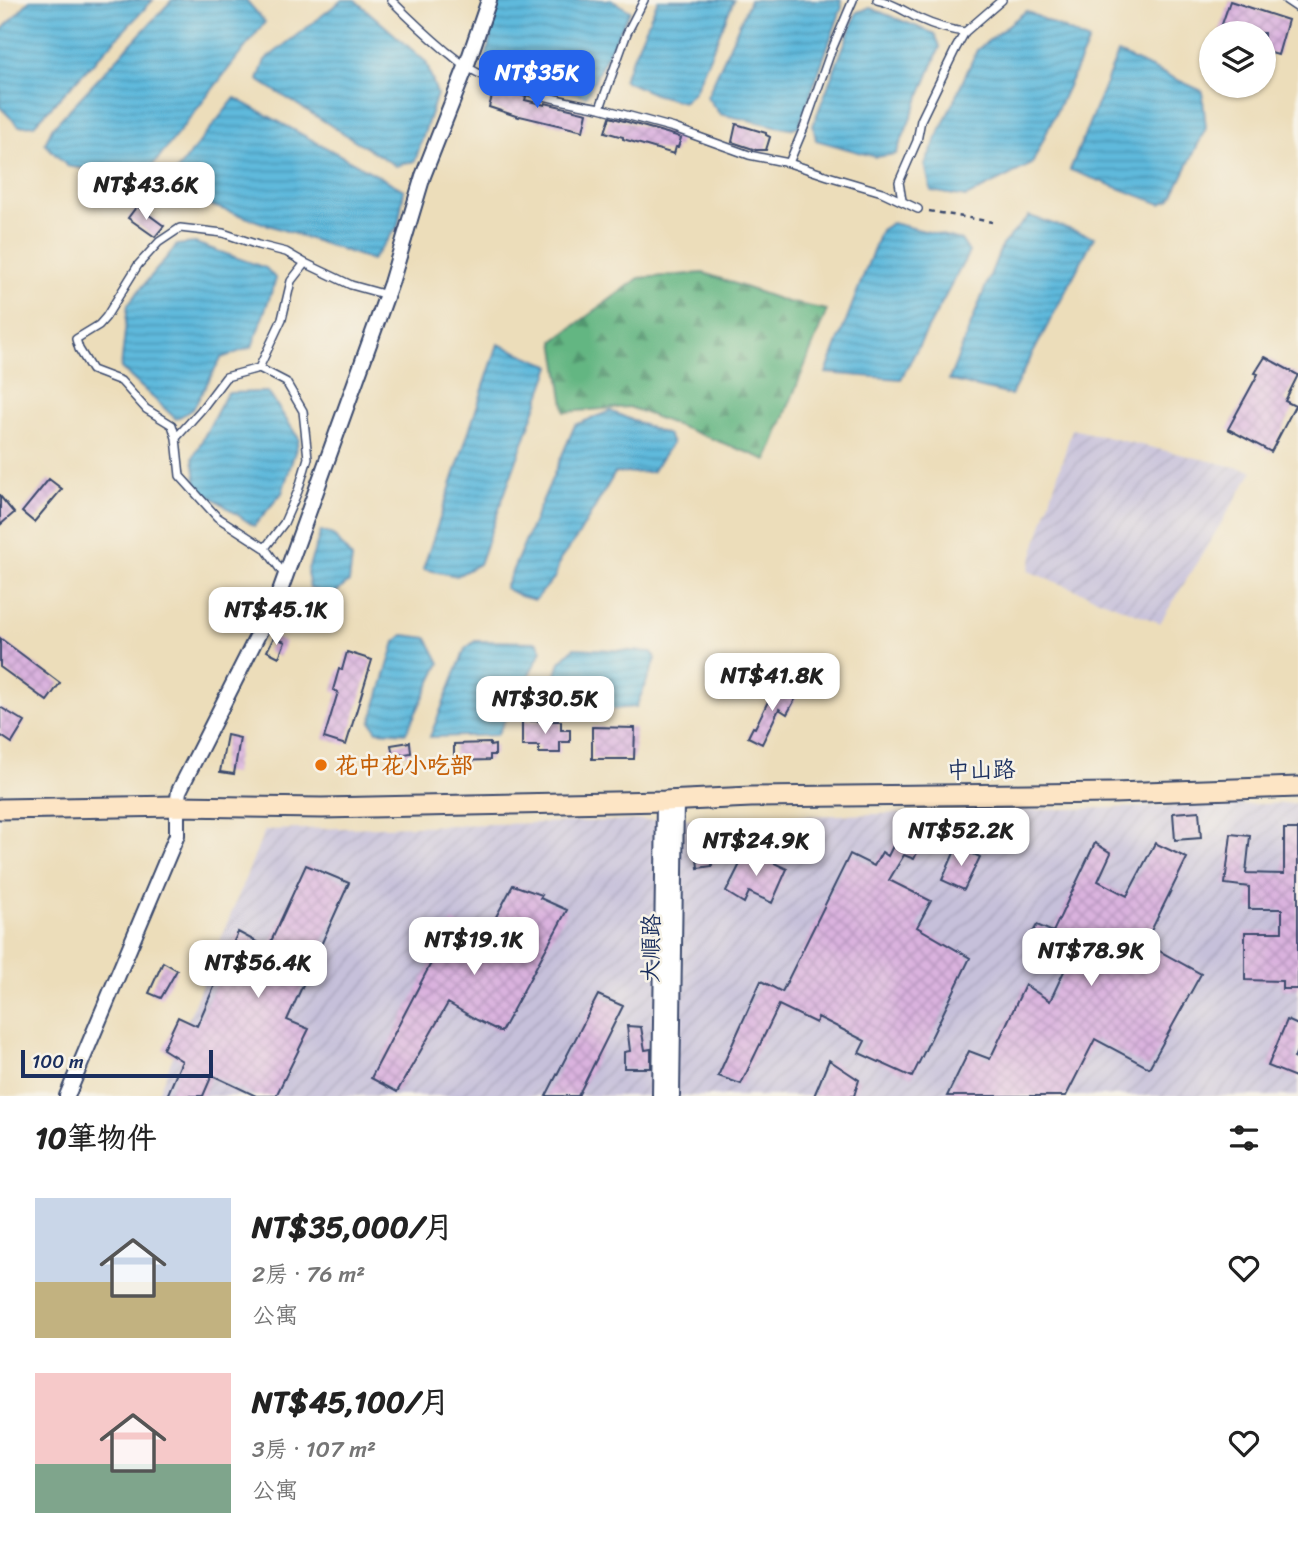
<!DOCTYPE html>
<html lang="zh-TW">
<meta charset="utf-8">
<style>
:root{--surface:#fff;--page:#f2f2f2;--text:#222;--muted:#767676;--accent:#2563eb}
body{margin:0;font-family:Sriracha,"LXGW WenKai TC",sans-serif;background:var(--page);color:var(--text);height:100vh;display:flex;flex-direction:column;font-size:26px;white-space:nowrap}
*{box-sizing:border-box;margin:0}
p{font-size:23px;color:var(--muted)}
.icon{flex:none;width:38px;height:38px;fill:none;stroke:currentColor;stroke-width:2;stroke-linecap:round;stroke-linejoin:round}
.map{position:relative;height:1096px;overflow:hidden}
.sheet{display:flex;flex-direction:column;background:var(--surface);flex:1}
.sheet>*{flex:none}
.buttons{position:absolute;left:1199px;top:21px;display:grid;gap:14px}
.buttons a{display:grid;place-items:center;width:77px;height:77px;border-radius:50%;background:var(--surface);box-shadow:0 2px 5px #0004;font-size:35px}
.scale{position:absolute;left:21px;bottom:18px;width:192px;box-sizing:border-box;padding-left:7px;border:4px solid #1b2f5e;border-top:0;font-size:19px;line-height:24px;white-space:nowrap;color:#1b2f5e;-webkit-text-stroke:5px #f7f3e8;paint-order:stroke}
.price{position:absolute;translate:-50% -60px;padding:0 16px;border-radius:14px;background:#fff;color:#222;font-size:23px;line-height:46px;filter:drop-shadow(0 2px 4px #0008)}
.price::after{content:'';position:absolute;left:50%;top:42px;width:21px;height:16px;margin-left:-10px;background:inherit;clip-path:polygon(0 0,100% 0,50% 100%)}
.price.on{background:var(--accent);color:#fff}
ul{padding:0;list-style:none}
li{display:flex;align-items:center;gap:21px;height:175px;padding:0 35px}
li span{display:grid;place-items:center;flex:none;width:196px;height:140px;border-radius:0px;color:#555}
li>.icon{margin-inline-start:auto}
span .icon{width:84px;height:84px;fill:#fffc;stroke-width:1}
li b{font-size:30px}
h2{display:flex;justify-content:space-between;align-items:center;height:84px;padding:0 35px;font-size:30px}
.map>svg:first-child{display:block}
.industrial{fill:url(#industrial-furrows)}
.forest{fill:url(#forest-firs);stroke:#3f7270;stroke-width:2}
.water{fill:url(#water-rules);stroke:#3c749d;stroke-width:2}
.building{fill:url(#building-cross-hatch)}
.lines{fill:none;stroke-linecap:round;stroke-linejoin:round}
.lane-casing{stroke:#3a496c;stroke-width:10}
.street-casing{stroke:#3a496c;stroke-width:18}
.secondary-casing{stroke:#3a496c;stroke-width:23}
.path{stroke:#3a496c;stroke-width:2.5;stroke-dasharray:5 5;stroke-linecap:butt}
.lane{stroke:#fff;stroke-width:7}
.street{stroke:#fff;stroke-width:14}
.secondary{stroke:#fde5c5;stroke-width:19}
.food-dot{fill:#e8710a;stroke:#f7f3e8;stroke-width:2.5}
.labels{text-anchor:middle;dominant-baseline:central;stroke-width:5;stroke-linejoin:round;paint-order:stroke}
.food-label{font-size:23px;font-weight:bold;fill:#c56008;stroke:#f7f3e8;text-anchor:start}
.street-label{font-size:23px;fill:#1b2f5e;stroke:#f7f3e8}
</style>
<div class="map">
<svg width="1298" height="1096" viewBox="0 0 1298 1096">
<defs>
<pattern id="industrial-furrows" width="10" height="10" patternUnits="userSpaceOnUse" patternTransform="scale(1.75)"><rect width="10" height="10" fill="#c6c0da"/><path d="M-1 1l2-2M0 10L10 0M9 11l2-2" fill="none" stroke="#aaa5be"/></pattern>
<pattern id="forest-firs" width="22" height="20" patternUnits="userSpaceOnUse" patternTransform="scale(1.75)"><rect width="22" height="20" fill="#63b682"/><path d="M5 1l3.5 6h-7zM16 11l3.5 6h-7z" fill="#51946e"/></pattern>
<pattern id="water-rules" width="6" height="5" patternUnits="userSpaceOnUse" patternTransform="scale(1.75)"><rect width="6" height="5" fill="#5eb9dc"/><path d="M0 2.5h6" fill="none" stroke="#4d97b6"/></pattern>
<pattern id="building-cross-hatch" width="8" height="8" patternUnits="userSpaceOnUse" patternTransform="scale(1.75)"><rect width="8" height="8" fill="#dab2de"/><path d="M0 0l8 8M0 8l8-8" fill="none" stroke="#ba99c1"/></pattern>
</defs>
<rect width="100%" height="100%" fill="#f7f3e8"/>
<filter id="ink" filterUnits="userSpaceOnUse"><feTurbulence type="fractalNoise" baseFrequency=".0143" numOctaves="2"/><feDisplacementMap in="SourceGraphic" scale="14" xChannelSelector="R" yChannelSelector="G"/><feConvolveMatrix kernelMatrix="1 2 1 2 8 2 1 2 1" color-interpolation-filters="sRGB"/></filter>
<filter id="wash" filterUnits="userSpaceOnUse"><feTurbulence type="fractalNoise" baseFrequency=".00686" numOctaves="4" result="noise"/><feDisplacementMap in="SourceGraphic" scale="28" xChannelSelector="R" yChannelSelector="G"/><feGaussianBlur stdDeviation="1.57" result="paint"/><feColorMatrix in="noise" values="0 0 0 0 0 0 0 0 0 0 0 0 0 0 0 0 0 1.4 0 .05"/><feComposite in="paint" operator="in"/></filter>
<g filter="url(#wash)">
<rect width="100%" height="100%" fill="#ecddba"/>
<path class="industrial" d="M1072,429L1253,471L1160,623L1028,571Z
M1298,803V1096H157L265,830Z"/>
<path class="forest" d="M704,273L787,302L827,310L767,460L629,407L565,412L554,341L639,278Z"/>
<path class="water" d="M30,0H153L34,125L19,126L0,107V32Z
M172,0H246L265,22L143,178L67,166L45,144L52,128Z
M342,0H355L426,62L437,94L415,161L396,166L258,80L265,60Z
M501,0H611L630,11L586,96L546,85L486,59L496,9Z
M658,0H734L695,91L683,102L654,94L623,80Z
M750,0H841L842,7L799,126L790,129L720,114L707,97Z
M870,8L935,34L940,47L896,154L876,157L816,140L813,125L857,12Z
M1026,11L1089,41L1032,164L966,197L931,191L925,164L977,50Z
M1118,53L1202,91L1206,128L1171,199L1161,204L1070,170Z
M235,98L404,190L398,226L372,260L177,194L167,183Z
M1029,216L1094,237L1011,395L949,380L1002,245Z
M892,223L961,240L969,252L901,379L826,373L881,230Z
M195,243L266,268L276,279L252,347L221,358L193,409L176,419L121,368L128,304L177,245Z
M498,344L551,366L479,564L457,576L423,569Z
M268,392L299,439L282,493L254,526L197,487L193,458L227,393Z
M610,411L668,435L672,443L652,472L615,473L578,536L560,560L555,577L535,600L520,596L505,588L575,425Z
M321,531L333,535L352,558L349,582L334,594L310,588L307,572Z
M403,635L427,638L440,663L406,733L377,731L371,722L395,642Z
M475,641L537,642L542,650L497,735L430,737L465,649Z
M574,648L652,652L656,659L636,707L562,713L546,706L560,662Z"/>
<g id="blocks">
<path class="building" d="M1230,1L1288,20L1278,55L1264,51V33H1219Z
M499,88L526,97L525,100L545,105V103L587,113L583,131L520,116L519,117L489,107L493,93L497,94Z
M610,117L677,136L681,138L678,147H676L674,154L623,139V137L605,132Z
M736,124L766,133V135L770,137L766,150H756L732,142Z
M137,206L164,226L155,237L128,218Z
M1265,357L1298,375L1285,401L1295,406L1271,452L1228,429L1258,374L1255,373Z
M49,479L62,489L34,522L22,512Z
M0,496L14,513L0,525Z
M274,637L285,642L279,657L267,651Z
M0,638L60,683L47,701L0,667Z
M347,652L372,660L346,745L324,738L338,692L333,690L339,669L342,670Z
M776,685L797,696L787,714L779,709L762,744L748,737L753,727L755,728Z
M0,707L25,722L12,743L0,735Z
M522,721H561V730H570V742H560V753H539V746H522Z
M592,727L635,728L634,759H592Z
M227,735L240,738L234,774L220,772Z
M410,742L411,753L393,756L391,745Z
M490,743V746L495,745V755H490V760L454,761V744Z
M1199,811L1201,838L1175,840L1173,813Z
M908,816L920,822L914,834L924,839L914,859L904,855L889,880L931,901L917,927L970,958L912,1077L859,1053L865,1041L818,1017L816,1023L779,1005L741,1084L718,1076L761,981L782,992L850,854L874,866L882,852L888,856Z
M810,828L822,834L810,858L798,852Z
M1284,829H1298V989H1282V981L1245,980V932H1282V909H1249V887L1225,884L1231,834L1250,836L1246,873L1284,874Z
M710,835L712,866L698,868L695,836Z
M1095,843L1111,853L1098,881L1127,896L1155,843L1187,858L1145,943L1201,974L1149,1068L1095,1039L1066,1096H947L969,1051L990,1059L1025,985L1050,1001L1066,967L1026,944L1037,925L1053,932Z
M957,846L980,857L964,890L942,880Z
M747,850L787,869L772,903L749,892L744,903L726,892Z
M306,865L349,883L287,1020L309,1029L276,1096H256L212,1075L203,1096H167L182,1061L163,1049L178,1017L197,1026L238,932L268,948Z
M513,885L542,895L540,898L567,910L501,1032L477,1020L448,1003L397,1092L371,1078L453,921L483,941Z
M163,962L177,970L161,998L149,993Z
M598,995L623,1006L578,1096H546Z
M1287,1020L1298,1025V1048L1294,1058L1298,1060V1078L1268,1066Z
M627,1026L641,1027L645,1050L651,1049V1068H624V1052L630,1051Z
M829,1060L859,1080L854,1096H814Z"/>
</g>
</g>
<g filter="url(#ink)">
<use href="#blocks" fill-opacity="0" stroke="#3a496c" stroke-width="2"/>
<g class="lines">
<g class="lane-casing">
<path id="lane" d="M391,0C409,18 427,35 446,51C453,56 460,63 467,67C502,88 561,101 600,108L627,33L644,0
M877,0C894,3 905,12 920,19C935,26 949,30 965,32
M1286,0L1298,8
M600,108L674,128L749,155L789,163L828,176L882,192L918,209
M789,163L805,125L830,54L853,0
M902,200L899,182L917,141L921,120L956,48L965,32L1002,0
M259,368L226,377L201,410L176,438L180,476L217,517L265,548
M176,438L172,425L146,409L121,381L92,370L79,349L76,339L99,325L106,317L138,265L159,242L180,228L223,233L258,245L286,252L305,263
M285,576L265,548L284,523L298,491L308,458L303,411L286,382L259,368L282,319L291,281L305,263L351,285L387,295"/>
</g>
<g class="street-casing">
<path id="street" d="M67,1096L177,835V806L179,791L280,591L391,283L423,176L466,67L489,0
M660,1096L664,801
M672,1096L676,801"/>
</g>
<g class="secondary-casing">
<path id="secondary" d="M0,809L177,806L322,808L664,801L751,797L1113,793L1298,787"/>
</g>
<path class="path" d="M929,211L992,222"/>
<use href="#lane" class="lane"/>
<use href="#street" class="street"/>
<use href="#secondary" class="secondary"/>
</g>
</g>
<circle class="food-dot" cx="321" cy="765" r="7"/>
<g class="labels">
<g class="food-label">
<text x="335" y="765">花中花小吃部</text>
</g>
<g class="street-label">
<text transform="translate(981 770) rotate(-1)">中山路</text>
<text transform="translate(651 948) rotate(-89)">大順路</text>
</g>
</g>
</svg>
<div class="buttons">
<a><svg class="icon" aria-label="layers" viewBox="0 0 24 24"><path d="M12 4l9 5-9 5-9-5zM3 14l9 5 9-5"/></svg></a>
</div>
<div class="scale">100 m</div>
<b class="price on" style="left:537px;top:110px">NT$35K</b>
<b class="price" style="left:146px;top:222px">NT$43.6K</b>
<b class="price" style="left:276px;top:647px">NT$45.1K</b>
<b class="price" style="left:772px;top:713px">NT$41.8K</b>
<b class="price" style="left:545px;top:736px">NT$30.5K</b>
<b class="price" style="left:961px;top:868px">NT$52.2K</b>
<b class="price" style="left:756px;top:878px">NT$24.9K</b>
<b class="price" style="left:474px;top:977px">NT$19.1K</b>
<b class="price" style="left:1091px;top:988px">NT$78.9K</b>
<b class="price" style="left:258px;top:1000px">NT$56.4K</b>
</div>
<section class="sheet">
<h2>10筆物件<svg class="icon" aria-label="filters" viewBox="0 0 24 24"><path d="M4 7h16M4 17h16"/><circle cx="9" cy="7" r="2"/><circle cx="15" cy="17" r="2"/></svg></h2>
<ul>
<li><span style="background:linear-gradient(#c9d6e8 60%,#c2b280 0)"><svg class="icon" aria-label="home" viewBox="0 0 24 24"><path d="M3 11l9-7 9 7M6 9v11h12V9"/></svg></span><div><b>NT$35,000/月</b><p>2房 · 76 m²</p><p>公寓</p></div><svg class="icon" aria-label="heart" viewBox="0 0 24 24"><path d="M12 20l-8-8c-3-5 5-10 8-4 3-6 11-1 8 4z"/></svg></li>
<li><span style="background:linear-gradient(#f6c9c9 65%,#7fa58c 0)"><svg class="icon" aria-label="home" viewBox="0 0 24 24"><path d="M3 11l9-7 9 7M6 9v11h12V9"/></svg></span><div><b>NT$45,100/月</b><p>3房 · 107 m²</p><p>公寓</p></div><svg class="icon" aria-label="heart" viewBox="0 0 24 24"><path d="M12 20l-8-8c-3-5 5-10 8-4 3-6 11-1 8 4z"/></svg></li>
</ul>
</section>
